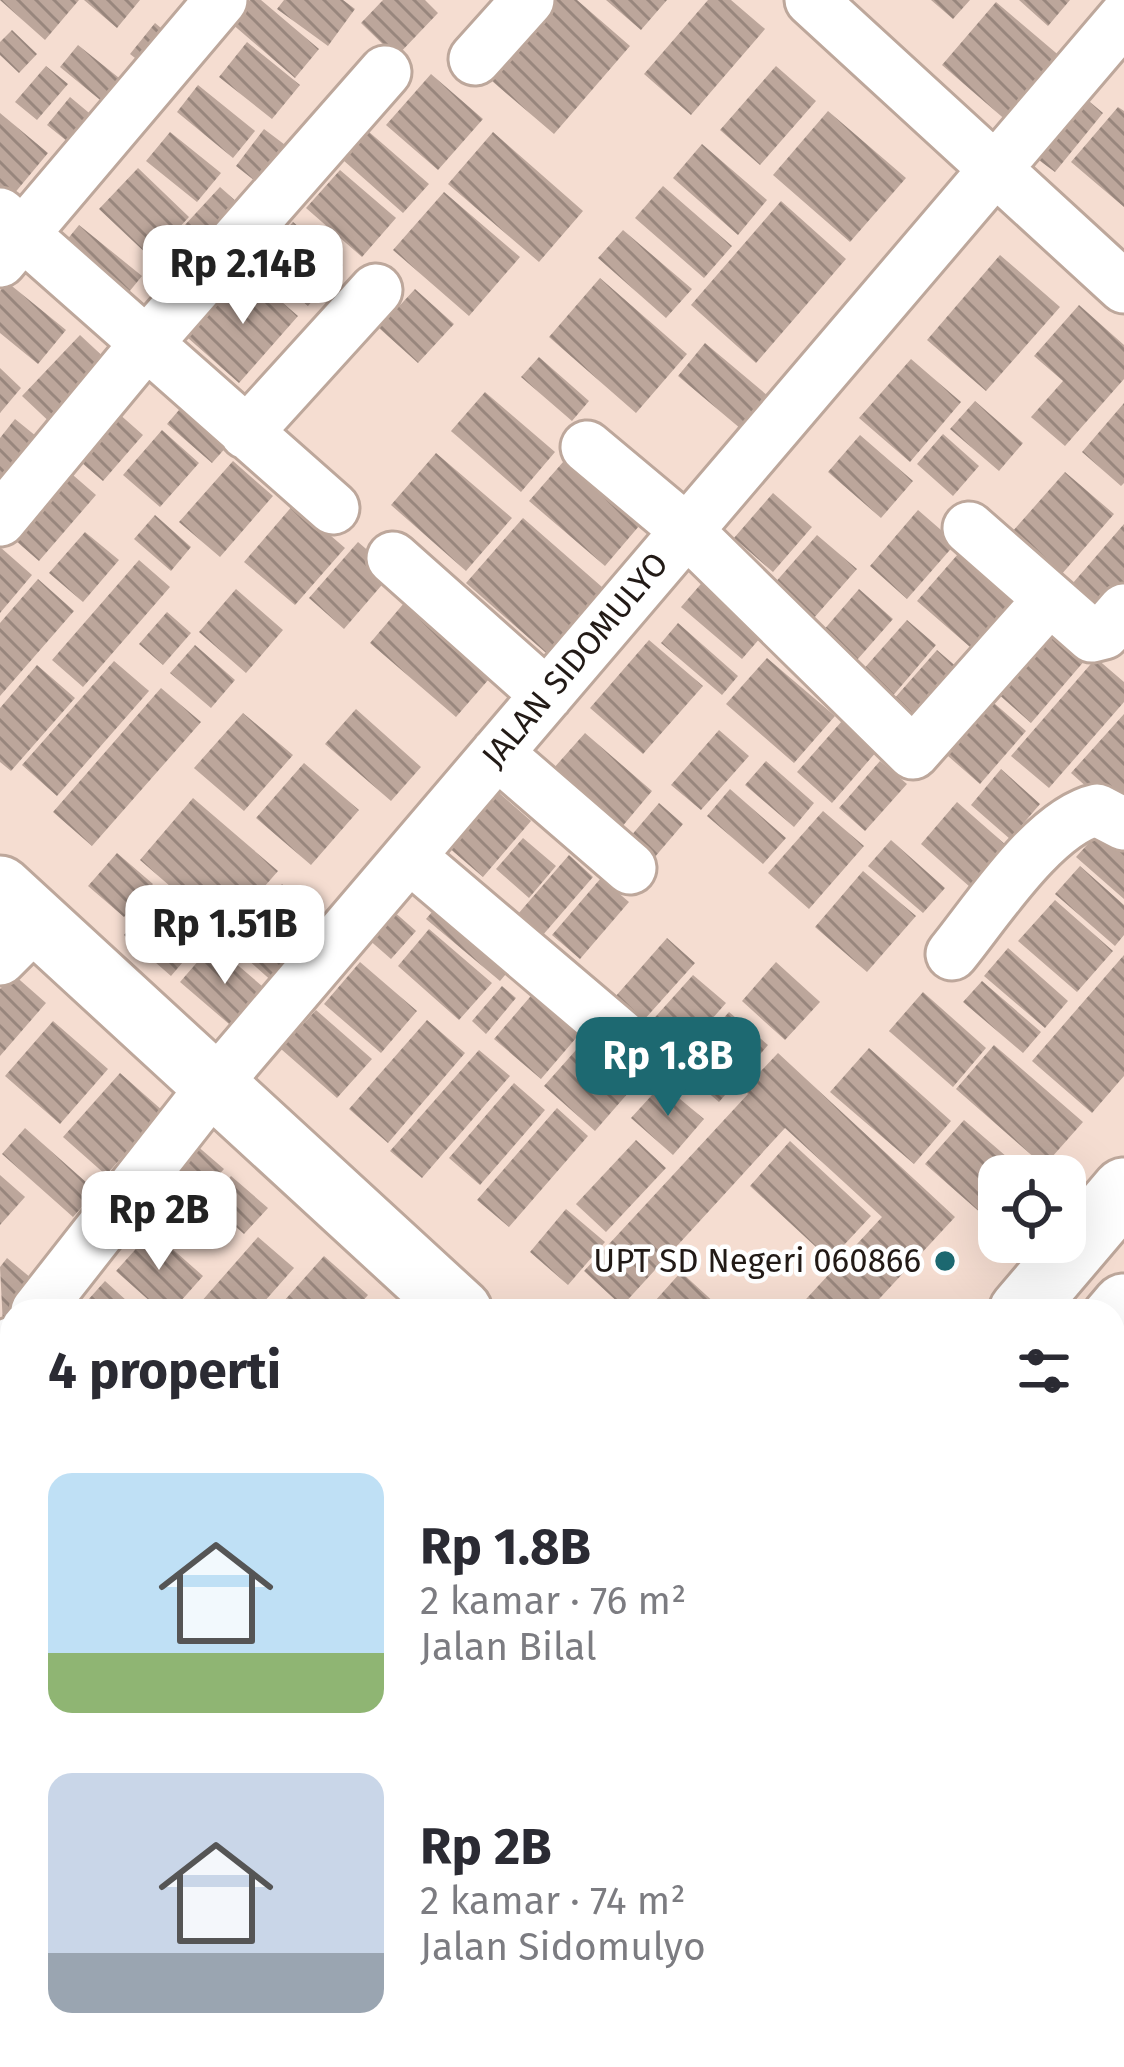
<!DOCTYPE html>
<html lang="id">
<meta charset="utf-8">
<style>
:root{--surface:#fff;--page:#f2f2f3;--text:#2b2b33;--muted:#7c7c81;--accent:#1d6971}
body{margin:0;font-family:"Fira Sans",sans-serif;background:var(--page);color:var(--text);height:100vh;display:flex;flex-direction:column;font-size:45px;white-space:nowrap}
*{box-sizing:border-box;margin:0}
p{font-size:39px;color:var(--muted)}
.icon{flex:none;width:66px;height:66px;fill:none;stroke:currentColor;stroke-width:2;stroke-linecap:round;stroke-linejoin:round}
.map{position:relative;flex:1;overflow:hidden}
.sheet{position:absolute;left:0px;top:1299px;width:1125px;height:768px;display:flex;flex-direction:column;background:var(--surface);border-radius:36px 36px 0 0;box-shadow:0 12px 48px #0002}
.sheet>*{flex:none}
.buttons{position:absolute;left:978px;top:1155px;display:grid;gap:24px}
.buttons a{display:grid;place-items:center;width:108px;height:108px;border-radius:24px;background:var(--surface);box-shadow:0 12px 48px #0002;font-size:60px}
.price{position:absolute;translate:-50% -102px;padding:0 27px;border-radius:24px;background:#fff;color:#222;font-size:39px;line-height:78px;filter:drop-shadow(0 3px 6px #0008)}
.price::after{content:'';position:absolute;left:50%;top:72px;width:36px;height:27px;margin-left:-18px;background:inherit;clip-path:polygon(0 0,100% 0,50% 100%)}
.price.active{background:var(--accent);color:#fff}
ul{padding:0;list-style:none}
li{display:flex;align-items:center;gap:36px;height:300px;padding:0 48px}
li span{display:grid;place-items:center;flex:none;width:336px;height:240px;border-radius:24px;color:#555}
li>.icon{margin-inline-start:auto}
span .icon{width:144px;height:144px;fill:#fffc;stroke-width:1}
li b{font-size:51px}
h2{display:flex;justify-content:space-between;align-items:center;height:144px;padding:0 48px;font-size:51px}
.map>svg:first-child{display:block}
.building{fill:url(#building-back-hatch)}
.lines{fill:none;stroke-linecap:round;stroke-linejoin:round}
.minor-casing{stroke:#bda79b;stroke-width:57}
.major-casing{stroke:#bda79b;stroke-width:69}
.minor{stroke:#fff;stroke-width:51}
.major{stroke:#fff;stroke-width:63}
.poi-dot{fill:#1d6971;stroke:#fff;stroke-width:4.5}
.labels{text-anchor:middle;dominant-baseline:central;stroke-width:9;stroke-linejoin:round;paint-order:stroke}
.street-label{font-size:33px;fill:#221a16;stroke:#fff}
.poi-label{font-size:33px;fill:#221a16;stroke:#fff;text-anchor:end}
</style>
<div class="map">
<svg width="1124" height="2067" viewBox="0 0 1124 2067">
<defs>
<pattern id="building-back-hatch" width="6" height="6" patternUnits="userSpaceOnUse" patternTransform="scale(3)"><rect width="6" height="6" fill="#bca69b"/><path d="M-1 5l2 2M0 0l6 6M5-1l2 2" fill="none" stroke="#98867d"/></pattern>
</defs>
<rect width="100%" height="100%" fill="#f5ddd1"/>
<path class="building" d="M0,0H79L45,40Z
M84,0H140L117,28Z
M250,0H261L319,49L295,78L231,23Z
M284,0H343L355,9L328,46L277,9Z
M383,0H425L438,13L396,57L361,23Z
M549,0H577L630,46L554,134L485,75Z
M606,0H667L641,30Z
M708,0H731L765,29L691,115L644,74Z
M931,0H970L953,19Z
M1019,0H1070L1048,26Z
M996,2L1062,58L1008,122L942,65Z
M155,23L179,43L154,73L130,54Z
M12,30L37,54L19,73L0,55V42Z
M247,42L300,85L272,119L219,77Z
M78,45L134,90L116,113L60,67Z
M46,66L68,84L37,120L15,102Z
M776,66L816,101L760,165L720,130Z
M431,74L483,119L438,170L386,125Z
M198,85L255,131L233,158L177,112Z
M70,97L100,122L78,150L47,125Z
M1084,97L1103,113L1055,172L1036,158Z
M1118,107L1124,111V207L1071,162Z
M828,111L906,178L850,242L773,175Z
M0,113L48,153L8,201L0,194Z
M264,129L297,154L269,192L236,166Z
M368,131L429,184L403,213L343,160Z
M170,132L221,173L197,202L146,161Z
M493,132L583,211L539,262L448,184Z
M702,144L767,200L738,235L673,178Z
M138,168L189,217L151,258L99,209Z
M340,170L396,218L362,257L306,208Z
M663,186L732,246L704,278L635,218Z
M220,187L248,212L174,291L147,266Z
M444,192L520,257L469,316L393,250Z
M781,201L846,259L756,363L691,305Z
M293,222L343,265L308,306L258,262Z
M79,225L142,276L116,308L53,257Z
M623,230L692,289L666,318L598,258Z
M1000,255L1060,307L986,391L927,340Z
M246,271L298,316L239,383L188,338Z
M600,278L687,354L636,413L549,337Z
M7,282L66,330L38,364L0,333V291Z
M415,289L454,324L418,363L379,328Z
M1079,305L1124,345V379L1065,446L1031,417L1063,381L1034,356Z
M80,335L114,367L56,428L22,396Z
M705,343L774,401L747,434L678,376Z
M539,357L589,401L572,421L521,377Z
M911,359L961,402L910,462L859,418Z
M0,368L21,388L0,413Z
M485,392L555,452L521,492L451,431Z
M191,396L237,435L212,463L167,424Z
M975,401L1023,443L999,471L950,429Z
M1124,403V483L1121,486L1082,452Z
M109,405L143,435L103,481L69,452Z
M15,419L47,445L0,492V438Z
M162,430L199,463L160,507L123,475Z
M943,434L979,466L953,496L917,464Z
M860,435L913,481L881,518L828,472Z
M436,453L512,518L466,571L391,505Z
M570,454L645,519L605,566L529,501Z
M233,461L273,496L220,557L179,522Z
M66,469L96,495L39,561L8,534Z
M1065,472L1114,514L1054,583L1005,540Z
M773,493L812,527L773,572L734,538Z
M294,504L345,548L295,605L244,562Z
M918,510L956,543L907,599L870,566Z
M155,515L191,547L171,571L134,539Z
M523,518L610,594L553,659L466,583Z
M1124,524V587L1097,619L1066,591Z
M85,532L119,560L83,602L49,573Z
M817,535L857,569L806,627L766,593Z
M972,538L1032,591L977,653L917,601Z
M358,542L393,572L344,629L309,598Z
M0,547L32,575L0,613Z
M139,560L170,587L83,687L52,660Z
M713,570L773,623L742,659L681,607Z
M38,579L74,611L0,696V623Z
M236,589L283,630L246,673L199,632Z
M416,589L502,664L456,717L370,643Z
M859,589L893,619L850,668L816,639Z
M167,612L191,633L163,665L139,644Z
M907,620L936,645L891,698L861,672Z
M1057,621L1092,652L1031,723L996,692Z
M678,623L738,676L722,695L661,643Z
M649,640L703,686L643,754L590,708Z
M195,645L235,680L211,708L170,673Z
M937,650L959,669L909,727L886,708Z
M767,658L835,716L794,763L726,704Z
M1096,658L1124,682V702L1049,788L1011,756Z
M114,661L149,691L57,796L22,765Z
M37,665L75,698L11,771L0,762V708Z
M161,688L201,722L92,846L53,812Z
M986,696L1026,731L980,784L940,749Z
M356,709L421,767L391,801L325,744Z
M243,713L293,755L244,811L194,768Z
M1124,714V820L1071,773Z
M842,721L877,751L832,803L797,772Z
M719,730L749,756L701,810L671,785Z
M585,733L652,791L621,828L553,769Z
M766,761L814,803L794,827L745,785Z
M880,761L907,784L865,831L839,808Z
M304,763L359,810L311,865L256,818Z
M1001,769L1040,804L1010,839L971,805Z
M730,789L786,838L763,864L707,816Z
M497,791L531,821L483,877L448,847Z
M193,798L278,871L224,933L140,860Z
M957,802L1007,846L970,887L921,844Z
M659,803L683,824L654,858L630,837Z
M823,811L864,846L809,909L768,873Z
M1104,826L1124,844V899L1076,857Z
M523,838L556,866L529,898L496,869Z
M891,840L945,888L923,913L868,866Z
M117,853L153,884L124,917L88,886Z
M569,855L593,877L542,936L518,914Z
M1080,866L1124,905V935L1115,946L1055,894Z
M863,871L916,916L867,972L815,927Z
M601,878L629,902L580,959L552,935Z
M282,884L326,922L274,983L230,944Z
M448,893L522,955L500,981L426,919Z
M159,895L205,936L171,976L124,935Z
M1055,900L1113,951L1077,992L1018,941Z
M392,910L416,931L391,959L367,938Z
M429,929L492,983L459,1020L398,966Z
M667,938L695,963L643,1021L615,997Z
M213,944L269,992L236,1030L180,982Z
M1008,948L1068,1001L1045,1028L984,976Z
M1124,955V1076L1092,1113L1032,1061Z
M360,962L417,1011L381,1053L324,1004Z
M776,962L820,1002L785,1040L742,1001Z
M13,974L46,1003L0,1056V989Z
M693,975L726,1003L682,1053L649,1024Z
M982,981L1041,1032L1023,1053L963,1002Z
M502,986L516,998L486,1034L472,1021Z
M536,990L582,1031L541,1079L494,1039Z
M923,992L986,1048L953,1087L889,1031Z
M316,1010L372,1059L337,1098L281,1049Z
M729,1012L768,1045L719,1102L679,1068Z
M427,1020L465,1053L388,1143L349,1109Z
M53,1021L108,1069L60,1124L5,1076Z
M584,1041L635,1085L595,1131L544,1086Z
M994,1045L1083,1122L1044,1166L956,1089Z
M869,1048L951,1121L914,1164L830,1092Z
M479,1050L510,1076L422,1178L390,1151Z
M778,1053L955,1217L868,1311H795L882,1217L785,1128L622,1306L584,1271L748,1094L744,1089Z
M120,1073L163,1111L106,1175L63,1137Z
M514,1083L545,1110L480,1185L449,1158Z
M662,1084L704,1119L673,1155L631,1118Z
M557,1108L588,1136L509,1227L477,1200Z
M964,1120L1029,1176H999V1229L925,1164Z
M25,1128L96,1191L73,1217L2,1154Z
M636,1140L666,1168L606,1232L576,1204Z
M790,1141L871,1216L830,1260L750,1186Z
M195,1144L224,1169L200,1196L172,1171Z
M0,1175L25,1197L0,1225Z
M231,1176L268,1208L244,1234L208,1202Z
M566,1209L605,1242L568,1285L530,1252Z
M152,1231L203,1276L172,1311H161L116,1271Z
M258,1237L294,1268L256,1311H193Z
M324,1256L368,1295L354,1311H275Z
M7,1258L37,1283L3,1325L0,1267Z
M681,1272L718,1306L713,1311H646Z
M105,1281L138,1311H78Z
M1113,1412L1124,1421V1521L1113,1512Z
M0,1492L12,1502V1532L0,1547Z
M1113,1536L1124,1545V1570L1113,1583Z
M12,1633V1724L0,1714V1647Z
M1113,1648L1124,1658V1689L1113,1702Z
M12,1737V1795L0,1785V1751Z
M0,1797L12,1806V1834L3,1845L0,1842Z
M0,1857L12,1867V1918L8,1923L0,1917Z
M0,1940L12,1950V1987L6,1994L0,1988Z
M12,2033V2055H49L64,2067H0V2047Z
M111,2055H146L160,2067H101Z
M153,2055H221L236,2067H167Z
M537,2055H712L702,2067H551Z
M745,2055H805L795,2067H735Z
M815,2055H895L886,2067H805Z
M1026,2055H1109L1098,2067H1040Z"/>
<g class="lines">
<g class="minor-casing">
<path id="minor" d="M811,0L1124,287
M475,59L528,0
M0,214L333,508
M0,261L221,0
M246,433L376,290
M587,447L685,529L913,753L1049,600
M0,520L145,345L385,72
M969,528L1092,636L1104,633L1124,610
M393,558L547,695
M497,753L630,868
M410,857L655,1065
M952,954C987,911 1044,822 1097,810L1124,824
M0,959L37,922
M37,1311L215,1084L1124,18
M0,1358L12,1343
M0,1595L12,1606
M1113,1731L1124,1718
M255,2055L269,2067
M320,2055L334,2067
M899,2067L910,2055
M1007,2067L1018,2055"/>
</g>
<g class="major-casing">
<path id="major" d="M0,888L460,1311
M1021,1311L1124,1190
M1113,1319L1124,1306
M1113,1903L1124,1913
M381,2067L391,2055
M469,2067L479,2055"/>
</g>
<use href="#minor" class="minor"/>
<use href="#major" class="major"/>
</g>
<circle class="poi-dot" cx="945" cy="1261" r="12"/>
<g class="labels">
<g class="street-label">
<text transform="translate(575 660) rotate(-50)">JALAN SIDOMULYO</text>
</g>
<g class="poi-label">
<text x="921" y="1261">UPT SD Negeri 060866</text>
</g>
</g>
</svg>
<div class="buttons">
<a><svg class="icon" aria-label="locate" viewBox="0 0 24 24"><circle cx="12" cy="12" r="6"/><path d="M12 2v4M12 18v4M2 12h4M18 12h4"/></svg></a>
</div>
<b class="price" style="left:243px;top:327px">Rp 2.14B</b>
<b class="price" style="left:225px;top:987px">Rp 1.51B</b>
<b class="price active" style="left:668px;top:1119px">Rp 1.8B</b>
<b class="price" style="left:159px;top:1273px">Rp 2B</b>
<section class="sheet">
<h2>4 properti<svg class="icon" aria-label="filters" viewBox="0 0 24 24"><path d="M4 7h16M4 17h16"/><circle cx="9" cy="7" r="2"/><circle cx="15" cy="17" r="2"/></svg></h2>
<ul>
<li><span style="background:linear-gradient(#bfe0f5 75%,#8fb573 0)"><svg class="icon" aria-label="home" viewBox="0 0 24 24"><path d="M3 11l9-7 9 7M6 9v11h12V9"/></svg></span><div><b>Rp 1.8B</b><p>2 kamar · 76 m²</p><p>Jalan Bilal</p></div></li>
<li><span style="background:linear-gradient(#c9d6e8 75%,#9aa5b1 0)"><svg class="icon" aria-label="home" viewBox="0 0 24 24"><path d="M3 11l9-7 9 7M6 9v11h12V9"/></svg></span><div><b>Rp 2B</b><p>2 kamar · 74 m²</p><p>Jalan Sidomulyo</p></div></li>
</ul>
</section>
</div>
